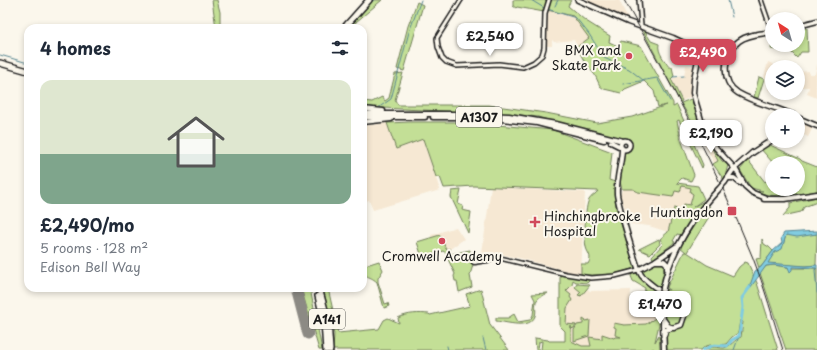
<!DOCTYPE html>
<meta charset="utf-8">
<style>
:root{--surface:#fff;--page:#f2f2f3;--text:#1f2937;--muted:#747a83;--accent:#d1495b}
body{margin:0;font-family:"Playpen Sans",sans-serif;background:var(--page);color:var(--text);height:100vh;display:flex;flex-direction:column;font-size:15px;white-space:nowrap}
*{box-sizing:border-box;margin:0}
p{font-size:13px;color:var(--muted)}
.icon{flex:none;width:22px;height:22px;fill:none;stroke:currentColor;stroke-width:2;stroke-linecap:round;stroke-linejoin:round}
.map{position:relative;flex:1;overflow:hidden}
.panel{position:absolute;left:24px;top:24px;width:343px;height:268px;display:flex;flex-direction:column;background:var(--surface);border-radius:12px;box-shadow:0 2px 6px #0003}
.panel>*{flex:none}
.needle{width:26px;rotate:323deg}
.fabs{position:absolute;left:765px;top:12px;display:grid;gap:8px}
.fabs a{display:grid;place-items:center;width:40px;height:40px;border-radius:50%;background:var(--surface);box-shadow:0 2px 6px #0003;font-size:20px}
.price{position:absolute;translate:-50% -34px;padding:0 9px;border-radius:8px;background:#fff;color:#222;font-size:13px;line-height:26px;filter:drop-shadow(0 1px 2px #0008)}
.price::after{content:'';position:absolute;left:50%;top:24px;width:12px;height:9px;margin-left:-6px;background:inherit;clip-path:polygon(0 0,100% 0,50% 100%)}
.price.on{background:var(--accent);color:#fff}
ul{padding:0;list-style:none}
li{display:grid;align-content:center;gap:8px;height:212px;padding:0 16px}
li span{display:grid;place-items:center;height:124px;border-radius:12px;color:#555}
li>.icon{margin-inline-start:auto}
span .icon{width:72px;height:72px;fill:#fffc;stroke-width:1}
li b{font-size:17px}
h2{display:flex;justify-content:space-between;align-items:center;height:48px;padding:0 16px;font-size:17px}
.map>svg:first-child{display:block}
.built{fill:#f6e8d3}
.green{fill:#c3df96;stroke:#707e59}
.water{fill:#81cce0;stroke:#598692}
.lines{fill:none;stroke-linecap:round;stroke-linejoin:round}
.stream{stroke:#598692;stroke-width:1}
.river{stroke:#81cce0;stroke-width:3}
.runway{stroke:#8c8a84;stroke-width:11}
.minor-casing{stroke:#1c1c1c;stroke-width:6}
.major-casing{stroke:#1c1c1c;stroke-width:7}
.highway-casing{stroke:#1c1c1c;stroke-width:8}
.minor{stroke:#fbf7ec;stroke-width:3}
.major{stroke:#fbf7ec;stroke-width:4}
.highway{stroke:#fbf7ec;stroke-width:5}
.rail{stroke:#1c1c1c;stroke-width:1}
.major-bridge-casing{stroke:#1c1c1c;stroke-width:7;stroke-linecap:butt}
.major-bridge{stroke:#fbf7ec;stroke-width:4}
.poi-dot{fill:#d1495b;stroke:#fbf7ec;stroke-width:1.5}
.labels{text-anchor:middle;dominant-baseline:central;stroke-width:4;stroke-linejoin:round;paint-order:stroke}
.shield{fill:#fbf7ec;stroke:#5f5e5a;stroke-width:1}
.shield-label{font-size:12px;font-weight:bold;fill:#1c1c1c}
.poi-label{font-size:13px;fill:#1c1c1c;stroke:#fbf7ec;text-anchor:end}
</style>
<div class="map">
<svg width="817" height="350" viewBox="0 0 817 350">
<rect width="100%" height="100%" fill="#fbf7ec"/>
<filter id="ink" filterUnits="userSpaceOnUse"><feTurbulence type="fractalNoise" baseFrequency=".025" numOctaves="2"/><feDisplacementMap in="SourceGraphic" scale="8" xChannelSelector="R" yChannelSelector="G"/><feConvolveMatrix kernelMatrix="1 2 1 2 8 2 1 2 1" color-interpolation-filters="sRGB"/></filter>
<g filter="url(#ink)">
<path class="built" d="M582,0H619L629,21Z
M547,10L573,16L590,38L577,47L574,40L554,42L552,40V46H546L545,21Z
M768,62L777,66L772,67V91L768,90L770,85L768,84L769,81L764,77Z
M817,64L816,94L817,98L807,94L809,87H798V74L799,72L809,71V74H815Z
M686,65L694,67L691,79L692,96L682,101L671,79L680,76H684Z
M801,122L813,127L808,137L798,132Z
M387,123L396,149L423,139L440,190L373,210L369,200L363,202V126Z
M706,140L719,161L714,163L703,141Z
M682,186L691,188L693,194L690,205L681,216L676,215L677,209L674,208L668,232L649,226L631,224L620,196L622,189H633L638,192L648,193L675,191Z
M491,187L585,192L581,275L523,259L491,252L482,253Z
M456,227L464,239L450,249L422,257L417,242L431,238V235Z
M573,285L575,287L578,286L586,288L590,291L631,290L630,304H659V324L652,350H541L542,342L565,341V292Z"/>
<path class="green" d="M212,0H217L220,12V28H216Z
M371,0H382L356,22L355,24L357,26L346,28Z
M513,0H547L544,12L517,7L516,8L513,6Z
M550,0H571L568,6L586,21L610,36L609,42L618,46L621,41L641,46L673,103V107L677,105L703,165L702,168L679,120L677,121L680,134H679L694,175L691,181L682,178L677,183L698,186L704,199L693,207L706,200V202L678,244L672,247L678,242L681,235L677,234L673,241L675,242L653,259L652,256L663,244L660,239L668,232L674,208L677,209L676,215L680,216L684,204L690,205L693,194L690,192L691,188L682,186L680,192L675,191L673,197L638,192L633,189H622L620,182H618L623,154L631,147L627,140L619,141L538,117L521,115L363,107V101L372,102L382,97L385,101L389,98L395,74L403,73L395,100L398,105H489L546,113L597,123L632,117L667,105L658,107L654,91L644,81L625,89L621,93L604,89L600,86L595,75L585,63L577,47L589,38L573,16L547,10Z
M417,2L423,5L404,71L397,69L408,26Z
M807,28L808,52H801L797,58L791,52L771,49L772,44L798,45V29Z
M645,30L647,31L646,33L651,41L659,44C657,52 665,61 669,67H672L674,76L671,79L682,101L680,102L643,31Z
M759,77L764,79L758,98L754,97Z
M691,99L709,141L707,142L701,128L697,131L681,103Z
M411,122H463L553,130L612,152L609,180L615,182L616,208L635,268L612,275H581V264H588C593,256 587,253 586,247C584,239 585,205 589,200C591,196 596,194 598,191L474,186L444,188L440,177H436L423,139L396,149L387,123Z
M710,144L722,161L728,165L724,180L713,164L718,161Z
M768,144L800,159L802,161L817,167V191C804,194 769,200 758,191H763L751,188L740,170L748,160L765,182L772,177V189H798V163H773L760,148Z
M461,190L458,204L463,206L462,210L471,212L468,233L451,197L452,191Z
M817,197V202L804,207L801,212L783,216L790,208V203Z
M708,204L712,212L687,252L707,265L733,276L739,267L745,262L748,263L757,283L778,350H705C712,345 717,348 724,348C730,347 735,339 741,337L743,322L740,320L738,333L732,337L726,344C717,346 708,342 701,350H665L664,336L666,332C675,328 682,329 686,318L666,294L665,289L669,290L667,287L684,252H686L680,247Z
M817,234L816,265L806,266L767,264L773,253L782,248L786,235Z
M440,235L446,249H450L451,254L470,250V260L473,265L470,275L472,287L459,292L457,281H455L454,276L455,274L447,257L448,254L443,251L422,257L417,242Z
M659,239L660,244L650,254L639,249Z
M762,239L764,244L769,247L773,251L761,267L759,268L756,259L761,258Z
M379,261L383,270L378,278V282L385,304L388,303L389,306L384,308L377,282C368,274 365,280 363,266Z
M661,261L665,264L660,290L645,279L641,270Z
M774,265L792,268H817V350H786L760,273L766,266Z
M632,273H636L660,292L658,296L659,303L632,304L643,301L645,288L633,281L631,276Z
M560,274L590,280L587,283L576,282L573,280L572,285L566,291L571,295L570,297L572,300L567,308L566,324L576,325L574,328L571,329V326V341L582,346H591L589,337L602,339V334L614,338L615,337H621L615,335L616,328L614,327V323L624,325L646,324L657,317L638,305L659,304V324L655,342L659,335L660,350H653V348L652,350H541L542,341L539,342L538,350H536L535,338L548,340L549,341H565V331L560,326Z
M577,284L590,285L581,296V295V296L578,295L581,292L575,287Z
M301,288H310L322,350H319Z
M323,288H328L338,333L379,329L384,320L388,318L399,323L398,318C408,313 419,313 429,314L430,315L470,306L466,294L481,289L490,325L509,350H333L334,334Z
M548,293C546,295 540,295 537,300C534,304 537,311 535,316C530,330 507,322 496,321V318H508L514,314L518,322L530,320L533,315L535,300L532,294Z
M665,297L677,307L683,318L679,324L671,326C662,319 664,308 665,297Z
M583,319L586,321L590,320L589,336L574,341V330L577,325L583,324Z"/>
<path class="water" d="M817,231V234L797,237L786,235L782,249L775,252L768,263L806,266L817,265V268L815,270L816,268L792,267V270L790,272L788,267L774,265L766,266L748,291L755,271L761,267L773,251L782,243L781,238L784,233Z"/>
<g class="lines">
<path class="stream" d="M531,0L544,8L576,18L589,34L604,58L629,69L643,80
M728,0L732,17
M369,3L374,0
M555,6L558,0
M348,28L351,24
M798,28L807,26
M0,55L28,63
M673,77L684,76
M623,84L657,78L670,101
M363,106L378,108L391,99L409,32L421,0
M815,270L817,293
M483,338L486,350
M447,346L448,350
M734,350L739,336"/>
<path class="river" d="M703,350L714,345L727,346L732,340L739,336L743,307L742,298L750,287"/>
<path class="runway" d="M296,288L308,334"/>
<g class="minor-casing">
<path id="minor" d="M461,0L437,38L438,47L442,58L446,62L457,66L499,64L523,67L534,62L542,55L544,48L545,13L549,0
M639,0L641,26
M761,0L770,26L769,32
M472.5 260a2.5 2.5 0 1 1 5 0a2.5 2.5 0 1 1-5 0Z
M477,259L500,258L566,274L591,278L615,276L638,270
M477,262L490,260"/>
</g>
<g class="major-casing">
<path id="major" d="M578,0L628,22L673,38L703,52L723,56L728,55
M798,26L817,21
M772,32C762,34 748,34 739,41C723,53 720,82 738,93C755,103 776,107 793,115
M697,49L699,55L694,79L693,93L702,123L716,148L736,170L745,186L753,193L766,198
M363,109L383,111
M363,114H457L509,116L556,124L623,141
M363,117H425
M433,117H469
M483,117L537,123L604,140
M798,118L817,126
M363,122L391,119
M620.5 145a4.5 4.5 0 1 1 9 0a4.5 4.5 0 1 1-9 0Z
M611,142L621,147
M622,148C622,163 616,177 617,194C618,203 637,271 642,276C654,290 677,298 684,316L681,325L666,330L663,338
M729,178H734L740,183
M725,182L733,170L752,153L772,140
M764,199H785L817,194
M656,261H664L667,264V269
M638,270L655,261L677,246
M663,288C671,251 692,218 718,190
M662,298L664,350
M663,319L668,326L674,328"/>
</g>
<g class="highway-casing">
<path id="highway" d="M344,28L369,0
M0,63L28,71
M319,288L328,321L330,350
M318,296L324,322L326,350"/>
</g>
<use href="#minor" class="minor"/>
<use href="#major" class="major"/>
<use href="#highway" class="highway"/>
<path class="rail" d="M624,0C671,83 717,169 753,258C765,288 773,319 783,350"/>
<g class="major-bridge-casing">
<path id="major-bridge" d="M718,190L725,182
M662,298L663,288"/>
</g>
<use href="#major-bridge" class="major-bridge"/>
</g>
</g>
<g class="poi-dot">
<circle cx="629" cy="56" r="4"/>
<rect x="727" y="206" width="10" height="10" rx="2"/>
<path d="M533 216h4v4h4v4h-4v4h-4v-4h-4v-4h4z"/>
<circle cx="442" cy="241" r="4"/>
</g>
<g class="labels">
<g class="shield">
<rect x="456" y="107" width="46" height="20" rx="3"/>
<rect x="309" y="309" width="36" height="20" rx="3"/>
</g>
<g class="shield-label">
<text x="479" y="117">A1307</text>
<text x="327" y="319">A141</text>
</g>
<g class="poi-label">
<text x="621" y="49">BMX and<tspan x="621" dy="15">Skate Park</tspan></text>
<text x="723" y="211">Huntingdon</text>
<text x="544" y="215" text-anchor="start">Hinchingbrooke<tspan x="544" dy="15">Hospital</tspan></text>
<text x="442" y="255" text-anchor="middle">Cromwell Academy</text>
</g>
</g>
</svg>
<div class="fabs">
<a><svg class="needle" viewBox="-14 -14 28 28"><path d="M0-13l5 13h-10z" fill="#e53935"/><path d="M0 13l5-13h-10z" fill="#747a83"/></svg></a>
<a><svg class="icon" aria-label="layers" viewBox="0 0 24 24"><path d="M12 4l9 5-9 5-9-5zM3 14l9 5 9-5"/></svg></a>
<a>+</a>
<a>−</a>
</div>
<b class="price" style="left:490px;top:57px">£2,540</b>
<b class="price on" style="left:703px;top:73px">£2,490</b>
<b class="price" style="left:711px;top:154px">£2,190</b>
<b class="price" style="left:660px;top:325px">£1,470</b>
<section class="panel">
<h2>4 homes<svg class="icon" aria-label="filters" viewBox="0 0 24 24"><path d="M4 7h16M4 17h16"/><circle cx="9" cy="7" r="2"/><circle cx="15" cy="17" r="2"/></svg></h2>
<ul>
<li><span style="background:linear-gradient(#dfe7d0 60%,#7fa58c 0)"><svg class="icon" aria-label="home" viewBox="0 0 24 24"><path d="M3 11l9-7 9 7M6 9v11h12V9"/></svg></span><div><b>£2,490/mo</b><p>5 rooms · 128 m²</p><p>Edison Bell Way</p></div></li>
</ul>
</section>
</div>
